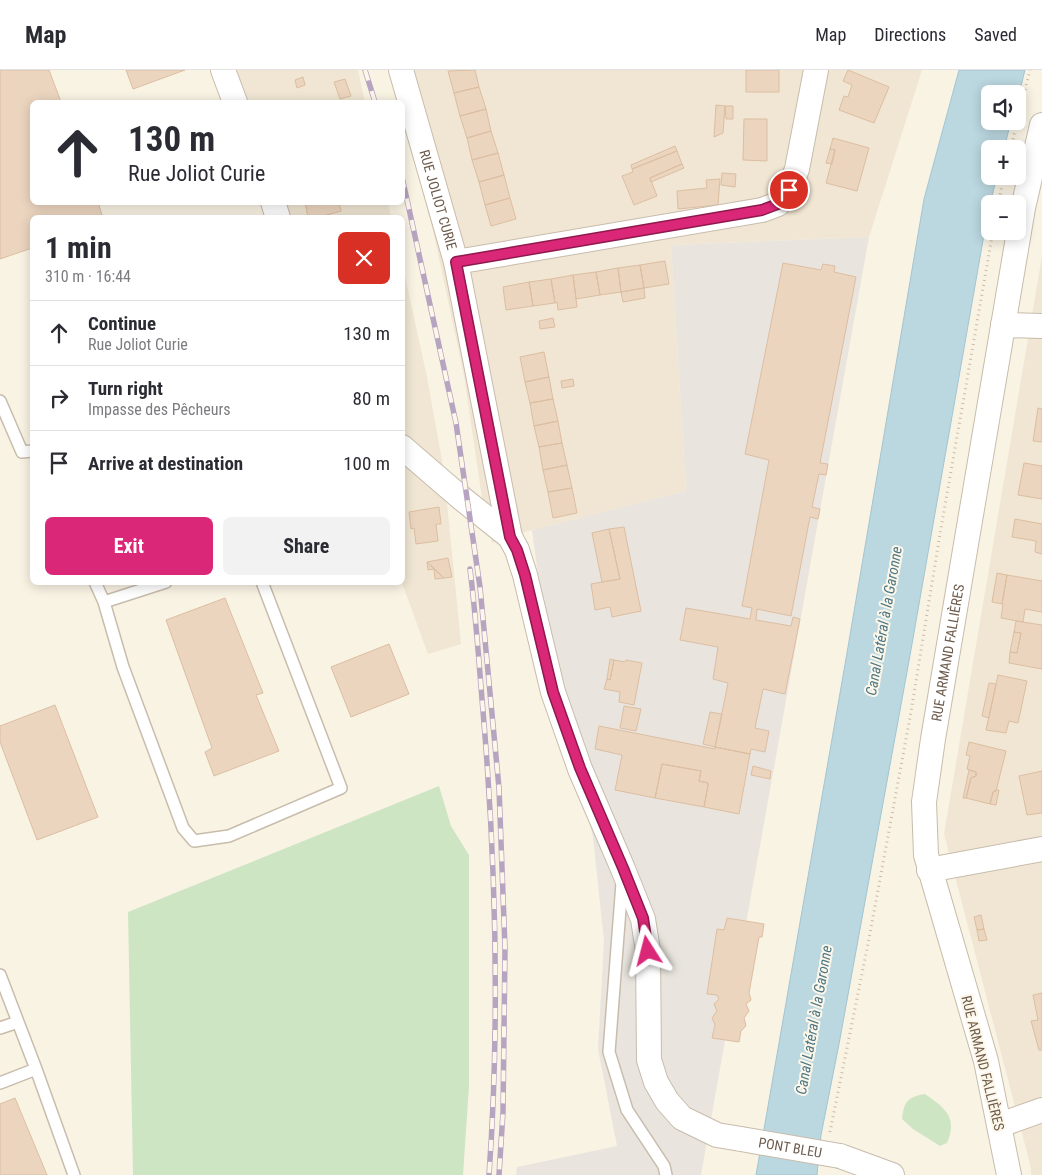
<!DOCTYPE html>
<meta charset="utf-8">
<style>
body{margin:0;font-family:"Roboto Condensed",sans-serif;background:#f2f2f3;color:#2b2b33;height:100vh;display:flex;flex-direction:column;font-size:19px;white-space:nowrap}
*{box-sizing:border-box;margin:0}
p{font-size:16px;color:#7c7c81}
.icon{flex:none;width:28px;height:28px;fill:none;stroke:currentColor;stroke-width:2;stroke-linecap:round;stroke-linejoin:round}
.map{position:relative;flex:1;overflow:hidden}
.side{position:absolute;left:30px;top:145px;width:375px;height:370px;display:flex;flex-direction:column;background:#fff;border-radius:8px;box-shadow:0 2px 12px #0003}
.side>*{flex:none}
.guide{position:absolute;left:30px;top:30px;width:375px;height:105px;border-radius:8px;box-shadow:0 2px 12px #0003;background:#fff;color:#2b2b33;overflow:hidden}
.fabs{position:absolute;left:981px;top:15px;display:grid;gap:10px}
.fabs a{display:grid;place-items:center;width:45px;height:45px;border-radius:8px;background:#fff;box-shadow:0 2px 12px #0003;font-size:25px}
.pin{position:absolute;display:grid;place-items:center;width:42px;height:42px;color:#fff;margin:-21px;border:2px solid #fff;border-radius:50%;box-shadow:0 1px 5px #0007}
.me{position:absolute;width:55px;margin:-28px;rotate:351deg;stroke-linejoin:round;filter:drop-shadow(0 0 4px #0008)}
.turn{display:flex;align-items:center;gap:18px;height:105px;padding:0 15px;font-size:22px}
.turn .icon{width:65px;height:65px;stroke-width:2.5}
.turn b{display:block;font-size:35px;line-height:42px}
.round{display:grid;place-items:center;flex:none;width:52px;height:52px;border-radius:8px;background:#f2f2f3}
.summary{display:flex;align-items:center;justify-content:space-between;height:85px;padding:0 15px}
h1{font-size:30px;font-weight:700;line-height:38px}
.action{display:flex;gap:10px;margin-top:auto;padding:10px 15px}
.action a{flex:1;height:58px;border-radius:8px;background:#db2777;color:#fff;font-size:20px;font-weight:700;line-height:58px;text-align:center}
.action a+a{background:#f2f2f3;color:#2b2b33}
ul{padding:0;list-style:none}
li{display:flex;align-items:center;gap:15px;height:65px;padding:0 15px;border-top:1px solid #e1e1e2}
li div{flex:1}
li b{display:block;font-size:19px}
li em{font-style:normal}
header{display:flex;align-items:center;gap:30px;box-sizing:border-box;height:70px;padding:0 25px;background:#fff;border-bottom:1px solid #e1e1e2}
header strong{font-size:24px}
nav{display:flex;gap:28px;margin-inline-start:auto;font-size:18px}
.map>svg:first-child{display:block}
.residential{fill:#f0e6d3}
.industrial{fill:#e9e5de}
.green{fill:#cee5c4}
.water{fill:#bbd7e0;stroke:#a2c5d1}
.building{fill:#ebd5bf;stroke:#dcbea1}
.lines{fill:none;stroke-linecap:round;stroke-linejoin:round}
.lane-casing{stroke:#c8bcac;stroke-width:14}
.street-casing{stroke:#c8bcac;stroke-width:26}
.path{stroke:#d0b9a2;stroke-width:3;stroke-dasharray:1 4;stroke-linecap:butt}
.lane{stroke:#fff;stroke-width:11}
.street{stroke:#fff;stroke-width:24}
.rail-casing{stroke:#b7a4c1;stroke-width:5.5}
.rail{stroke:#fdf7ea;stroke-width:4;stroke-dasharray:11;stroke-linecap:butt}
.street-bridge-casing{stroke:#c8bcac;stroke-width:26;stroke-linecap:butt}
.street-bridge{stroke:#fff;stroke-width:24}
.route-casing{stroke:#8e194d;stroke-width:12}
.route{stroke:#db2777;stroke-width:9}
.labels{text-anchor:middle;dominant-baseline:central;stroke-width:4;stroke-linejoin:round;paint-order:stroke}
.street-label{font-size:14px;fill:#6e5c4d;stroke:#fdf7ea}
.water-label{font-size:15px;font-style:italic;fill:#4c7786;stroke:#fdf7ea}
</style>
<header>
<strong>Map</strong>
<nav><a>Map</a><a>Directions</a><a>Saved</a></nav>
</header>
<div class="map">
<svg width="1042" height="1105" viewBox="0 0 1042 1105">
<rect width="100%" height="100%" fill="#f9f3e4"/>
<path class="residential" d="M213 0H358L365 32H225Z
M391 0H922L869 167 671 175 686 421 532 460 492 473 482 428 464 306 434 165Z
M262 133H388L391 147H267Z
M1042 186V1105H1031V1098L944 764Z
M403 197 427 307 444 402 461 574 428 584 402 513Z"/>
<path class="industrial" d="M869 167 701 1105H516L517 1097 617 1076 598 979 604 871 593 767 549 589 532 460 686 421 671 175Z"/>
<path class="green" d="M439 716 451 756 469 785V1016L463 1105H133L128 842Z
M925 1024C945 1038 958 1047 947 1073L940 1076 913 1059 902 1049C904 1032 907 1027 925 1024Z"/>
<path class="water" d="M959 0H1025L1018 28V24H990V51H1011L1004 79H990V106H997L988 142 909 591 839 974 821 1065 817 1105H756L847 583 924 129Z"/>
<path class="building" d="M0 0H49L61 32H32V132H98L103 148H32V178L0 189Z
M126 0H185L133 19Z
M475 0 479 17 454 23 448 1Z
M746 0H779V22H746Z
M848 0 889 17 874 53 839 40 844 26 848 27 852 15 843 11Z
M303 7 305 15 297 18 295 10Z
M345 9 351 26 340 29 334 12Z
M479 17 486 39 460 46 454 23Z
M716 35 725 36 723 63 714 67Z
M725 36H733V49H726Z
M486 39 491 61 467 68 460 46Z
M744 49H767V91L743 90Z
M491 61 498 83 472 90 467 68Z
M833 68 869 78 857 121 826 113 835 80 830 79Z
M675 76 677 81 632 99 631 95Z
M830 79 835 80 832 94 826 93Z
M677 81 682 94 650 108 657 126 634 135 622 106 633 102 632 99Z
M498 83 504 105 479 112 472 90Z
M682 94 684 98 651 112 650 108Z
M722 103 736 104 735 117 721 115Z
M504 105 510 128 485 135 479 112Z
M720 109 718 135 678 139 677 121 707 118 706 110Z
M510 128 516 149 491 156 485 135Z
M305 132H339L341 141 316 148H308Z
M665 191 669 214 644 218 640 195Z
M783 193 821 200 823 194 835 196 834 202 856 207 820 393 828 394 826 405 819 404 812 437 820 439 818 449 810 447 791 546 757 539 756 550 791 556 793 547 800 549 785 624 763 619 755 658 769 661 765 682 751 679 750 684 715 677 728 613 713 609 718 577 680 570 686 538 750 549 752 538 742 536 769 390 745 384Z
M640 195 644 218 621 222 618 198Z
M618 198 621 222 600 225 596 202Z
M596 202 600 225 576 229 573 205Z
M573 205 577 237 558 240 557 232 555 233 551 209Z
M551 209 555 233 533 236 529 212Z
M529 212 533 236 506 240 503 217Z
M644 218 645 228 623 232 621 222Z
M553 248 555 257 540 259 539 251Z
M544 282 549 307 525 312 520 287Z
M549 307 553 329 530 333 525 312Z
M573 309 574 316 562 318 561 311Z
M553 329 558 351 534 356 530 333Z
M1038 338 1042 339V372L1033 371Z
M558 351 562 373 539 377 534 356Z
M562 373 567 395 543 400 539 377Z
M1024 393 1042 396V429L1018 425Z
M567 395 572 418 548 422 543 400Z
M572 418 577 443 553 448 548 422Z
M439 437 441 454H436L438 471 416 474 414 458 411 459 409 442Z
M1015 449 1042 454V484L1035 482 1036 471 1012 467Z
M624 457 641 541 612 547 610 537 595 540 591 514 620 509 609 459Z
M609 459 620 509 602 512 592 463Z
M448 488 452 507 444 508 427 492Z
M427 492 444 508 435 509 434 499 428 500Z
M997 503 1007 505 1002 534 992 532Z
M1007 505 1042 511V542L1025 539 1023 552 1001 548 1003 534H1002Z
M225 528 263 623 256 625 279 681 214 706 205 682 212 678 166 550Z
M1016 551 1042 555V599L1009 593 1010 582 1017 583 1021 563 1014 562Z
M1014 562 1021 563 1017 583 1010 582Z
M389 574 409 624 351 647 331 597Z
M610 589 614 590 610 610 607 609Z
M614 590 625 592 626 590 642 593 634 635 619 632 620 622 604 619 607 609 610 610Z
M998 605 1027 611 1018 653 1009 651 1006 663 986 660Z
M989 613 996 614 989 648 982 646Z
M55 635 98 747 37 770 0 672V656Z
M624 636 641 639 636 661 620 658Z
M710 642 722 644 715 677 703 674Z
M599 656 715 679V677L750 684 739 744 704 737 708 715V713L699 711 701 701 662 694 655 728 615 720 622 685 595 679Z
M969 672 1006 681 996 721 993 722 990 734 966 728 971 708 976 706V702L967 699 970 686 966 685Z
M662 694 701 701 699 711 708 713V715L704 737 655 728Z
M753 696 771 701 770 709 751 705Z
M969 700 976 702V706L971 708 966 728H963Z
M1042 701V743L1027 745 1019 706Z
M996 720H999L996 735 990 734 993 722Z
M981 845 984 859 977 860 974 847Z
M727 848 764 854 762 867H759L749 923 751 930 746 934 749 941 744 948 746 956 741 961 739 972 712 968 715 955 712 948 717 941 714 934 719 929 717 925 707 924 717 859 724 860Z
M984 859 987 870 979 871 977 860Z
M1042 923V980H1039L1031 951 1038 950 1033 925Z
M15 1028 47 1105H0V1034Z"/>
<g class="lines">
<defs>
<path id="lane" d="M0 331 22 382 32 381
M95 512 104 532 123 597 183 758 194 771 229 766 341 718 262 512
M104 532 166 512
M622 813 609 982 627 1040 664 1096 666 1105
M0 905 36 999 0 1013
M0 958 18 952
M36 999 74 1105"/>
<g id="street">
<path d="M223 0 235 32"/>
<path id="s1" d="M401 0 456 192 510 467"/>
<path d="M273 132 278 148"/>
<path d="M456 192 762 140 778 134 789 120 797 99 816 0"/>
<path d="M1003 255 1042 256"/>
<path d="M402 377 460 427 510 467 517 480 525 505 553 622 580 699 623 799 643 849 648 881 649 990 656 1012 667 1031 682 1048 717 1065 741 1069"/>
<path d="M929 800 1042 779"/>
<path d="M1000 1055 1042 1040"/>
<path d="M840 1086 892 1105"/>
<path id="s2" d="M1009 1105 986 991 926 785 924 732 933 669 1023 138 1042 55"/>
</g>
</defs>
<use href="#lane" class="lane-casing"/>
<use href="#street" class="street-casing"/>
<path class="path" d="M1018 49 1030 0
M1011 79 1017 51
M998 134 1004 106
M830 1062 868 874 911 642 940 464 993 161"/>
<use href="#lane" class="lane"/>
<use href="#street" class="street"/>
<defs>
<path id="rail" d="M365 0 375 32
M402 107 456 353 480 517 499 718 505 878 503 1042 499 1105
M470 499C476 546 479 594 483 641 496 795 500 951 489 1105"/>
</defs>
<use href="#rail" class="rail-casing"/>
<use href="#rail" class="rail"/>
<defs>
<g id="street-bridge">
<path id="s3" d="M741 1069 840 1086"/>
</g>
</defs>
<use href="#street-bridge" class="street-bridge-casing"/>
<use href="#street-bridge" class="street-bridge"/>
</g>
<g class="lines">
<defs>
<path id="route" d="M648 881 643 848 623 798 580 698 553 622 525 505 517 480 510 467 456 192 762 140 778 134 789 120"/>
</defs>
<use href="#route" class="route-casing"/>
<use href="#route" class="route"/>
</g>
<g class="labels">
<g class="street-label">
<text stroke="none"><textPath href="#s1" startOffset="135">RUE JOLIOT CURIE</textPath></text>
<text stroke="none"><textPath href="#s2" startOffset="535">RUE ARMAND FALLIÈRES</textPath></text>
<text transform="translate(983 993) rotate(76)">RUE ARMAND FALLIÈRES</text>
<text stroke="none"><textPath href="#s3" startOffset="50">PONT BLEU</textPath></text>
</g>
<g class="water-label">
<text transform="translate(884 551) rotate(-80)">Canal Latéral à la Garonne</text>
<text transform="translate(814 950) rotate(-80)">Canal Latéral à la Garonne</text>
</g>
</g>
</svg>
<div class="fabs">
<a><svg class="icon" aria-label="sound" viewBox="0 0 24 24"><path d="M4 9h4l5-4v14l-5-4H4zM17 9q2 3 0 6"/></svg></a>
<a>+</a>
<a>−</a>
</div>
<div class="pin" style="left:789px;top:120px;background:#d93025"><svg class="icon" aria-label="arrive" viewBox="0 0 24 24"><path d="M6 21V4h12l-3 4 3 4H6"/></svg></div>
<svg class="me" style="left:648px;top:881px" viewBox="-20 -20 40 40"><path d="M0-17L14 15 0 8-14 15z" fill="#db2777" stroke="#fff" stroke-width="4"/></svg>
<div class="guide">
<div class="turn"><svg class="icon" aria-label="ahead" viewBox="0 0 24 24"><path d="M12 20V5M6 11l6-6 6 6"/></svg><div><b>130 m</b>Rue Joliot Curie</div></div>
</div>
<section class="side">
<div class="summary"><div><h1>1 min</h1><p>310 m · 16:44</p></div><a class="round" style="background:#d93025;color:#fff"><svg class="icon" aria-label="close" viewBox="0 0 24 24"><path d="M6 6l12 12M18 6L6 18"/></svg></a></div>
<ul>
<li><svg class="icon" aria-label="ahead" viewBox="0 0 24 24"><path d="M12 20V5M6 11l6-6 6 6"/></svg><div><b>Continue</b><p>Rue Joliot Curie</p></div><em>130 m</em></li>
<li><svg class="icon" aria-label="right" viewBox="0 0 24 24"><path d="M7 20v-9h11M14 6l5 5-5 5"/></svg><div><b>Turn right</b><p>Impasse des Pêcheurs</p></div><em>80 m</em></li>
<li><svg class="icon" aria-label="arrive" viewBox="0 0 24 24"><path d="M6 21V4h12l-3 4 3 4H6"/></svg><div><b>Arrive at destination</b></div><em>100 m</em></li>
</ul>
<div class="action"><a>Exit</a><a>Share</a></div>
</section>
</div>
